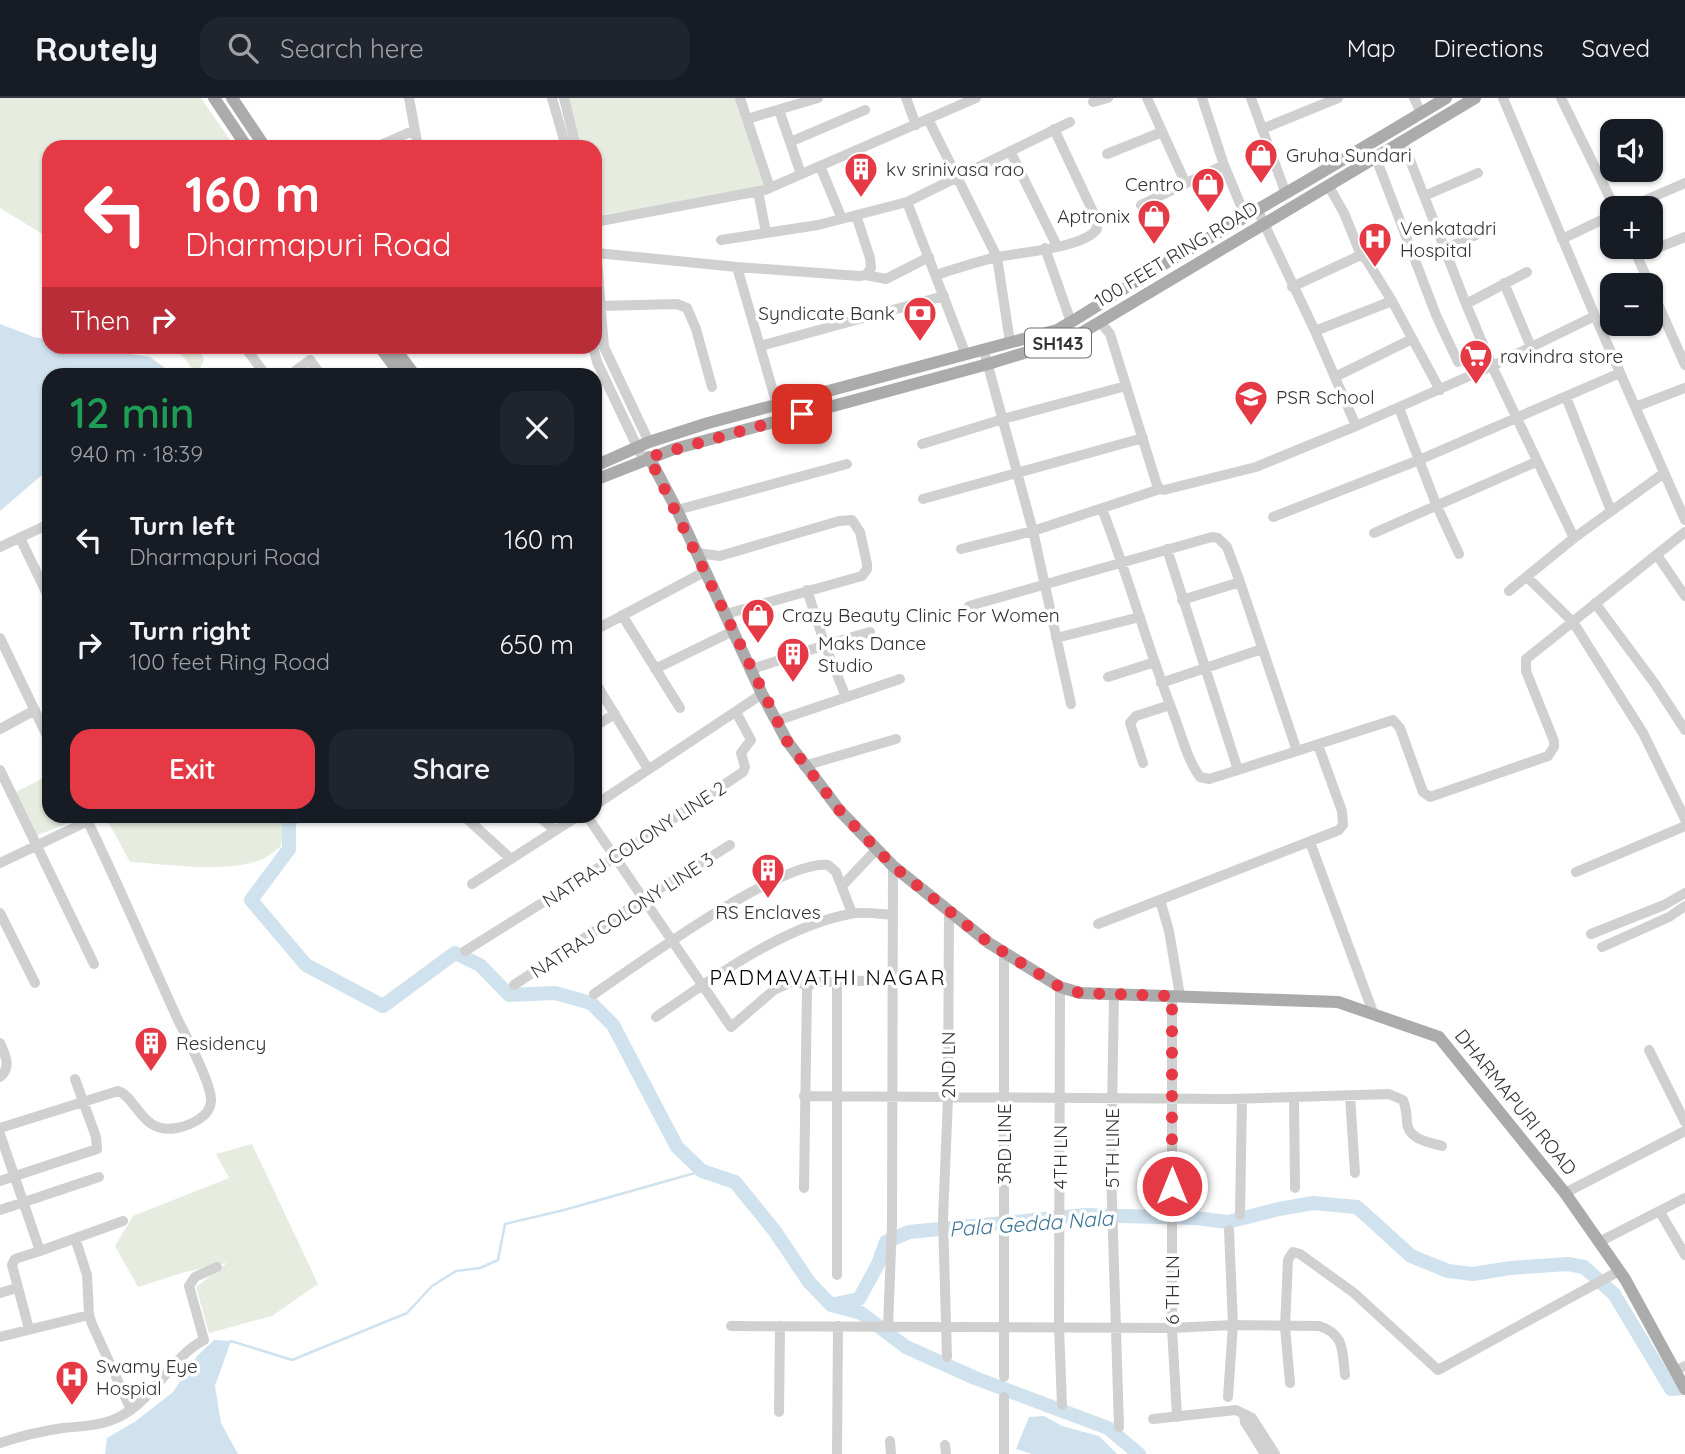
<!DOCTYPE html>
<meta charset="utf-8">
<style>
body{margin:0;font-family:Quicksand,sans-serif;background:#20242c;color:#f1f3f6;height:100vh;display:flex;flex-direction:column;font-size:26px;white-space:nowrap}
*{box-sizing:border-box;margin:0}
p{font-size:23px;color:#9ea1a6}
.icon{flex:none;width:38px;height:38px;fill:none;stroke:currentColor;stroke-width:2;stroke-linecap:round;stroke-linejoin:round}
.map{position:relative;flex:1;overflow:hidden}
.sheet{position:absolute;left:42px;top:270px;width:560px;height:455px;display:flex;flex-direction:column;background:#171b24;border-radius:21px;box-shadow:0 2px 5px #0004}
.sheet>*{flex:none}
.top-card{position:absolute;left:42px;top:42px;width:560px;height:214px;border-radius:21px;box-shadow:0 2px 5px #0004;background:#e63946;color:#fff;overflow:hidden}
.tools{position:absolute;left:1600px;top:21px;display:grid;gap:14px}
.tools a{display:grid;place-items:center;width:63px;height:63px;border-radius:14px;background:#171b24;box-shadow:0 2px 5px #0004;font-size:35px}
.pin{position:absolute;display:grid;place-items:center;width:60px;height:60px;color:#fff;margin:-30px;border-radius:14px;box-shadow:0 4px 10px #0006}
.me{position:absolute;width:77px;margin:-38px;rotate:0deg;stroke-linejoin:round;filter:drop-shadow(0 0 5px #0008)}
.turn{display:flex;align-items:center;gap:24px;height:147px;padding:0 28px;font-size:32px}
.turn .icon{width:91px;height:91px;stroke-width:2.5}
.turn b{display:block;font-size:49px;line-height:60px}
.then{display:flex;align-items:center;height:66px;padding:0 28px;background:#0003;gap:14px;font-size:26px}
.round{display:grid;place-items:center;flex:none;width:74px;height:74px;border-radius:21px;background:#20242c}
.headline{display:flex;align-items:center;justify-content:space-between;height:119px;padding:0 28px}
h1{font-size:42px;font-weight:600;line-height:52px;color:#1e9e55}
.action{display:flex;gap:14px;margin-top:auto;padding:14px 28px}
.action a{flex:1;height:80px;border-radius:21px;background:#e63946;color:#fff;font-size:28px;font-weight:600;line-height:80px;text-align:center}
.action a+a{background:#20242c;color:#f1f3f6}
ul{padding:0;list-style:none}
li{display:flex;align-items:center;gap:21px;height:105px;padding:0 28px}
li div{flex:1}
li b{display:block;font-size:26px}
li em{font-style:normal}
header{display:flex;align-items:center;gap:42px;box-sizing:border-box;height:98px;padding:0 35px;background:#171b24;border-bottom:2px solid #363941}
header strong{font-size:33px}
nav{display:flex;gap:38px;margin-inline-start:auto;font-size:24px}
.search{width:490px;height:63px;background:#20242c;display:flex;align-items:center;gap:18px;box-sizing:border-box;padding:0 24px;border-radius:21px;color:#9ea1a6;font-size:26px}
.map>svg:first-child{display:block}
.green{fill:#e6ecdf}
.water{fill:#cfe2ee}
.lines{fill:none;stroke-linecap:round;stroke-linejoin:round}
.stream{stroke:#cfe2ee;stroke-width:2.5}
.river{stroke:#cfe2ee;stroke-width:14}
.minor{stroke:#d0d0d0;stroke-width:10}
.major{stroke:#ababab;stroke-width:12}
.route{stroke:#e63946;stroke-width:12;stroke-dasharray:0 21.6}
.labels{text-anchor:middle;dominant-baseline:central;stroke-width:7;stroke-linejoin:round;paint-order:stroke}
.shield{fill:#fff;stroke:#707070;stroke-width:2}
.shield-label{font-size:18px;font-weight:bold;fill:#333}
.poi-label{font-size:19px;fill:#333;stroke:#fff;text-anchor:start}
.street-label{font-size:19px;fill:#333;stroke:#fff}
.neighbourhood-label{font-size:21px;letter-spacing:2px;fill:#000;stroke:#fff}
.water-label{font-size:21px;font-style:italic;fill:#3f7597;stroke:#fff}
</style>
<header>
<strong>Routely</strong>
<div class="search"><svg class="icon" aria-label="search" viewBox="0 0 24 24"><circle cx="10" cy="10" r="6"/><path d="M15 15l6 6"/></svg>Search here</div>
<nav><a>Map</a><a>Directions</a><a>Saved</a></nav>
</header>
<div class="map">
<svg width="1685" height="1356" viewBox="0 0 1685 1356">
<rect width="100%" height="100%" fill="#fff"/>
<path class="green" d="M0 0H201L235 49H49V140L0 110Z
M568 0H739L766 88 602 117 597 115 595 106V49H580Z
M175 249H198L204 262 197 276Z
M49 677V718H78L80 721 35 738 16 694Z
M105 718H284L281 748C276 752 269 758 263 761 226 776 169 766 130 764Z
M252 1046 318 1186 272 1218 209 1235 196 1189 227 1165 185 1174 138 1189 115 1148 133 1118 229 1080 216 1056Z"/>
<path class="water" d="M0 226 34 239 49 242V248L82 249 150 259 173 276H49V371L0 413Z
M214 1242 231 1243 215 1288 221 1325 238 1356H105L107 1340 136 1323 173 1294 197 1258Z
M1044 1318 1062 1328 1099 1338 1117 1356H1032L1016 1351 1029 1319Z"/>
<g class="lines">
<path class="stream" d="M229 1245 231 1243 292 1262 407 1215 432 1188 456 1173 480 1170 498 1162 505 1126 564 1112 702 1073"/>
<path class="river" d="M292 718 289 727V751L251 802 306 867 383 908 455 855 480 867 509 897 555 895 591 905 613 927 677 1049 702 1073 735 1084 774 1132 809 1184 831 1207 861 1215 906 1249 975 1280 1108 1330 1139 1356
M835 1206 859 1201 878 1166 886 1144 909 1134 1085 1117 1195 1120 1228 1124 1279 1111 1313 1105 1357 1109 1411 1158 1448 1173 1473 1176 1510 1170 1568 1166 1584 1169 1614 1196 1671 1291 1685 1290"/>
<path class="minor" d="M409 0 418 49
M552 0 566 49
M564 0 576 49
M740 0 770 90
M906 0 916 27
M1147 0 1185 84
M1202 0 1224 67 1246 120
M1251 0 1286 96
M1414 0 1421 15
M1503 0 1595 218 1685 422
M1561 0 1615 110
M1093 4 1108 0
M779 12 801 76
M747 21 818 0
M928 21 997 159 1010 244
M1262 31 1338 0
M790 44 865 12
M1403 44 1466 206 1527 174
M376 49 415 32
M1010 53 1057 148
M1107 56 1162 34
M1376 60 1436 217 1458 264
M820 68 842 121
M1328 87 1344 115 1361 157 1366 161 1392 203 1440 292
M758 93 766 135
M1424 98 1478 75
M907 104 966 257
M1141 107 1224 67
M1627 110 1685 85
M1258 113 1315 233 1356 328
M595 124 765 92 976 0
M595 137 604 249 649 344
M1562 141 1612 117
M721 142 818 127 907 104 1070 24
M1633 149 1650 187
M1045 150 1071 224
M1445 151 1485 133
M597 155 737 169 859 178 866 177 871 170 870 160 856 117
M1637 158 1685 139
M737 169 777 307
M866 177 886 181 929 159
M936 177C956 171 977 163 998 159 1022 154 1083 150 1097 131L1094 116 1054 31
M1504 185 1531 249
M1650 188 1685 267
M1292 189 1361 157
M1466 206 1492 268 1574 440
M600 208 677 206 687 210 696 231 712 289
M1101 225 1110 236 1157 387 1160 391 1164 392 1256 369 1356 328 1492 268 1595 218
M1315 233 1392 203
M244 248 265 276
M593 248 597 264 643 361
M760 248 944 198
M984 253 1033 433 1071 606
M291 276 310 262 320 276
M1335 279 1412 241
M1566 299 1611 413
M1635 309 1685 290
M1399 310 1436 406 1459 456
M922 346 1003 321 1126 288
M923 401 1143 340
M1102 411C1129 480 1148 551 1175 620 1182 639 1188 663 1200 679L1209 681 1238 672 1393 622 1400 630 1423 694 1430 699 1548 658 1554 649V643L1526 573V561L1685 434
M677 412 847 366
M1273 419 1419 362 1620 275
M1374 435 1536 364
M20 440 49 500
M0 449 49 426
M961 451 1033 433 1160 391
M1167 451 1238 672
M697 455 720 458 839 423 852 422 860 434 867 466V471L862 478 726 516
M1657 457 1685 498
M1527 479 1573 524 1643 635 1685 721
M807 492 825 547 846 599
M1509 493 1574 440 1664 375
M1182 502 1240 484
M1595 505 1655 586 1685 632
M969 508 1212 439 1218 440 1227 449 1240 484 1297 653
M622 517 680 610
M595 532 706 473
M0 540 49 642
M1056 540 1140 519
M655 571 733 533
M752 571 825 547 870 534
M1108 579 1155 564
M595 584 648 671
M1161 585 1262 551
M776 623 900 581
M595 628 615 616
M0 631 35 612
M1143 665 1130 625 1136 618 1170 607
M804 668 896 641
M0 672 94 866
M595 707 762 596
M464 718 511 761
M538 718 555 732
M587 718 731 929 774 892 794 883 809 888
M1310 744 1374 917
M0 765 88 723
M1576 774 1685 728
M472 786 578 718
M842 788 877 751
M1160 802 1169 833 1180 898
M0 815 35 885
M1098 826 1339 732 1343 727 1342 713 1318 647
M1591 836 1664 807 1685 795
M1602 849 1669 819 1685 808
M465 853 614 760 743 674 745 669 741 655 751 642 736 614
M837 883V1177
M514 887 643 801 730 747
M1060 889 1059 1229 1062 1307
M594 896C638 866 780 762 828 767L836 774 852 815
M1114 896 1111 1072 1119 1329
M1172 898V1230L1177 1319
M656 919C711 881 784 828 850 816 863 813 879 816 893 817
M0 945C5 957 12 969 0 979
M1649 952 1685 1024
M804 998 1229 1001 1389 996 1403 1002C1406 1010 1407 1017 1407 1025 1409 1042 1429 1044 1442 1048
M1350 998 1355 1075
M1294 1000 1295 1090
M0 1030 118 993C137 999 141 1037 177 1030 191 1027 212 1018 211 1001 210 983 187 940 178 922 147 854 118 785 85 718
M0 1036 40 1153 15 1161 12 1167 29 1231
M0 1083 97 1051 96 1039 75 981
M804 1090 807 891 811 886 816 884 894 882
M1565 1095 1685 1033
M0 1112 99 1079
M1660 1114 1685 1157
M1240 1117 1242 1001
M75 1140 87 1177 89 1217 92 1226 131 1312
M1599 1144 1685 1100
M40 1153 123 1123
M0 1195 17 1190
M731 1228 1172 1230 1233 1227 1319 1228C1345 1236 1342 1253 1345 1277
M888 1229 892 1126 893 768
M0 1239 89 1217
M947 1259 943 1121 948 1000 949 813
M1675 1273 1685 1268
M1004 1279V854
M1290 1285 1285 1229 1288 1162 1293 1154 1300 1156 1354 1195 1438 1272 1619 1173
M1228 1299 1233 1227 1229 1132
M779 1314 780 1228
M1244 1317 1245 1324 1265 1356
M1153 1321 1236 1312 1252 1320 1275 1356
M890 1343 891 1356
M0 1345C21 1338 41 1333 63 1330 83 1328 103 1328 121 1318 156 1299 171 1259 204 1242L189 1188 195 1179 217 1169
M945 1347 946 1356
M837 1356 838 1228
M1004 1356V1299"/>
<path class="major" d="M214 0 247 49
M232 0 265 49
M379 248 400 276
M393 248 414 276
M649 359 677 412 762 596 787 643 840 713 893 768 989 845 1060 889 1080 895 1338 904 1439 939 1565 1095 1625 1181 1685 1291
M595 368 649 344 708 325 1057 232C1092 213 1123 190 1157 170 1254 114 1350 58 1446 0
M595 382 674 351 988 266 1073 240 1475 0"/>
</g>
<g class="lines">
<path class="route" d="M802 316 649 359 787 643 840 713 893 768 989 845 1060 889 1080 895 1172 898V1088"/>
</g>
<defs>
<symbol id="shop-pin" viewBox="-11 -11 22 30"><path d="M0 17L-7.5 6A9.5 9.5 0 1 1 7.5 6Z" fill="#e63946" stroke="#fff"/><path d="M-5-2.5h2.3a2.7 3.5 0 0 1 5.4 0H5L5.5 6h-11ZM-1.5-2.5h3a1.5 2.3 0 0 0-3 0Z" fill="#fff"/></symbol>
<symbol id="building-pin" viewBox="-11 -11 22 30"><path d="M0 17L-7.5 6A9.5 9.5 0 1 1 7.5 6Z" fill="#e63946" stroke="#fff"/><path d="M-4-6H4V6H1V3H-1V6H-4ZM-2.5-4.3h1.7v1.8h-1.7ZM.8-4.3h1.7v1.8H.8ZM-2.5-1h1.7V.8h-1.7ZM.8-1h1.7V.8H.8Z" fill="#fff"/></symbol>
<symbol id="hospital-pin" viewBox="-11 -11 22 30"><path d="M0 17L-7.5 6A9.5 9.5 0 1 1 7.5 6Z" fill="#e63946" stroke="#fff"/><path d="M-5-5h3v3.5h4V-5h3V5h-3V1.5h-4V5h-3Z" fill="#fff"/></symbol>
<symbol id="bank-pin" viewBox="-11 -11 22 30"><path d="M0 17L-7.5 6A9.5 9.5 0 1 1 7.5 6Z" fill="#e63946" stroke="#fff"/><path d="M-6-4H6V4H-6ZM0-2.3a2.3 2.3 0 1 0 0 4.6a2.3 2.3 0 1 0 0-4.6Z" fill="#fff"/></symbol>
<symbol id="supermarket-pin" viewBox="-11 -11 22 30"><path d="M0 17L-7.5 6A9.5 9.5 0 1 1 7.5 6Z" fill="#e63946" stroke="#fff"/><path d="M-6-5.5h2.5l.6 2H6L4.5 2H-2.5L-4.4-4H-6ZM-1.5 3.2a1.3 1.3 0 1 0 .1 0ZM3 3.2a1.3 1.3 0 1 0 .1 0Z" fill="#fff"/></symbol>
<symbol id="school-pin" viewBox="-11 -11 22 30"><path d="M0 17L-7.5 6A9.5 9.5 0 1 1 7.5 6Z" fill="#e63946" stroke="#fff"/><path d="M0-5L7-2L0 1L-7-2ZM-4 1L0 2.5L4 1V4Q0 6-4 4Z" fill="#fff"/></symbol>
</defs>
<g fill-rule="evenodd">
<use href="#shop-pin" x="1242" y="38" width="38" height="52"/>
<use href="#building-pin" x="842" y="52" width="38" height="52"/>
<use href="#shop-pin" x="1189" y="67" width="38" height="52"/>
<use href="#shop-pin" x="1135" y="99" width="38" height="52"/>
<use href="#hospital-pin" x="1356" y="122" width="38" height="52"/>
<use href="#bank-pin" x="901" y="196" width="38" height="52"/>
<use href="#supermarket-pin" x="1457" y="239" width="38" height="52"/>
<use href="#school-pin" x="1232" y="280" width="38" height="52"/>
<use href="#shop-pin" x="739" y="498" width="38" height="52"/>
<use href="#building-pin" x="774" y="537" width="38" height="52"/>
<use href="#building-pin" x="749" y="753" width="38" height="52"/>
<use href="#building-pin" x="132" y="926" width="38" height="52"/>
<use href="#hospital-pin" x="53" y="1260" width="38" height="52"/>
</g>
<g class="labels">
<rect class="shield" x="1025" y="230.5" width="66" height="29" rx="5"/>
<g class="shield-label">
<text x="1058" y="245">SH143</text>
</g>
<g class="poi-label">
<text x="1286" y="57">Gruha Sundari</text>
<text x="886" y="71">kv srinivasa rao</text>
<text x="1184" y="86" text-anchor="end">Centro</text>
<text x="1130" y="118" text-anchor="end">Aptronix</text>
<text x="1400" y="130">Venkatadri<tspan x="1400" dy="22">Hospital</tspan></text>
<text x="895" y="215" text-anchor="end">Syndicate Bank</text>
<text x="1500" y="258">ravindra store</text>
<text x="1276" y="299">PSR School</text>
<text x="782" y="517">Crazy Beauty Clinic For Women</text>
<text x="818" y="545">Maks Dance<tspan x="818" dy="22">Studio</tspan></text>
<text x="768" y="814" text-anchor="middle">RS Enclaves</text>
<text x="176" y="945">Residency</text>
<text x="96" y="1268">Swamy Eye<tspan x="96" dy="22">Hospial</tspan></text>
</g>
<g class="street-label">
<text transform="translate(1176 156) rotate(-31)">100 FEET RING ROAD</text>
<text transform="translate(634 746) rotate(-33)">NATRAJ COLONY LINE 2</text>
<text transform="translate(622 817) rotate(-33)">NATRAJ COLONY LINE 3</text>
<text transform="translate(948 967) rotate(-90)">2ND LN</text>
<text transform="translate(1516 1004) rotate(51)">DHARMAPURI ROAD</text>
<text transform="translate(1004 1046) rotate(-90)">3RD LINE</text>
<text transform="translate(1112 1050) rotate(-90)">5TH LINE</text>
<text transform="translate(1060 1059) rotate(-90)">4TH LN</text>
<text transform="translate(1172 1192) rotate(-90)">6 TH LN</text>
</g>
<g class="neighbourhood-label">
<text x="828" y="879">PADMAVATHI NAGAR</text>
</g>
<g class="water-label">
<text transform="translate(1031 1125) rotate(-4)">Pala Gedda Nala</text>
</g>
</g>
</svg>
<div class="tools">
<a><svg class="icon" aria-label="sound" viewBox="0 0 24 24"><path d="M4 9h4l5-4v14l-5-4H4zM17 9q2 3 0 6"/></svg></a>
<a>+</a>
<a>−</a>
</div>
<div class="pin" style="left:802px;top:316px;background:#d93025"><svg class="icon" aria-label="arrive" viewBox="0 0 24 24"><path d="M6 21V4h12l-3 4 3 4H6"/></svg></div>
<svg class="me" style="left:1172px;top:1088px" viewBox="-20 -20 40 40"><circle r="17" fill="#e63946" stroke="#fff" stroke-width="3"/><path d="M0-11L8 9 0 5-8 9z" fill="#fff"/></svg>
<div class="top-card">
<div class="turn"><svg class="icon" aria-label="left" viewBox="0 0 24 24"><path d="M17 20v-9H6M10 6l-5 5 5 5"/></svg><div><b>160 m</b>Dharmapuri Road</div></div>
<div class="then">Then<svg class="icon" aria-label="right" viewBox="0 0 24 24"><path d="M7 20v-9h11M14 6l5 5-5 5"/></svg></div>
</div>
<section class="sheet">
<div class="headline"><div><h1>12 min</h1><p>940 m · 18:39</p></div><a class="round"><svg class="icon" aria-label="close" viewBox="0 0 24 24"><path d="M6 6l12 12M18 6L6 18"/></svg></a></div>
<ul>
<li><svg class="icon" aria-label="left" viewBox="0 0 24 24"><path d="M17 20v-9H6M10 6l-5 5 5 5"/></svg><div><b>Turn left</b><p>Dharmapuri Road</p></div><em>160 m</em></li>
<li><svg class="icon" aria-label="right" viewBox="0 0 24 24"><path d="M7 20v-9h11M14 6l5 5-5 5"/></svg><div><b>Turn right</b><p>100 feet Ring Road</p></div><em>650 m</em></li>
</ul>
<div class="action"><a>Exit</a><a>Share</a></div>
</section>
</div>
